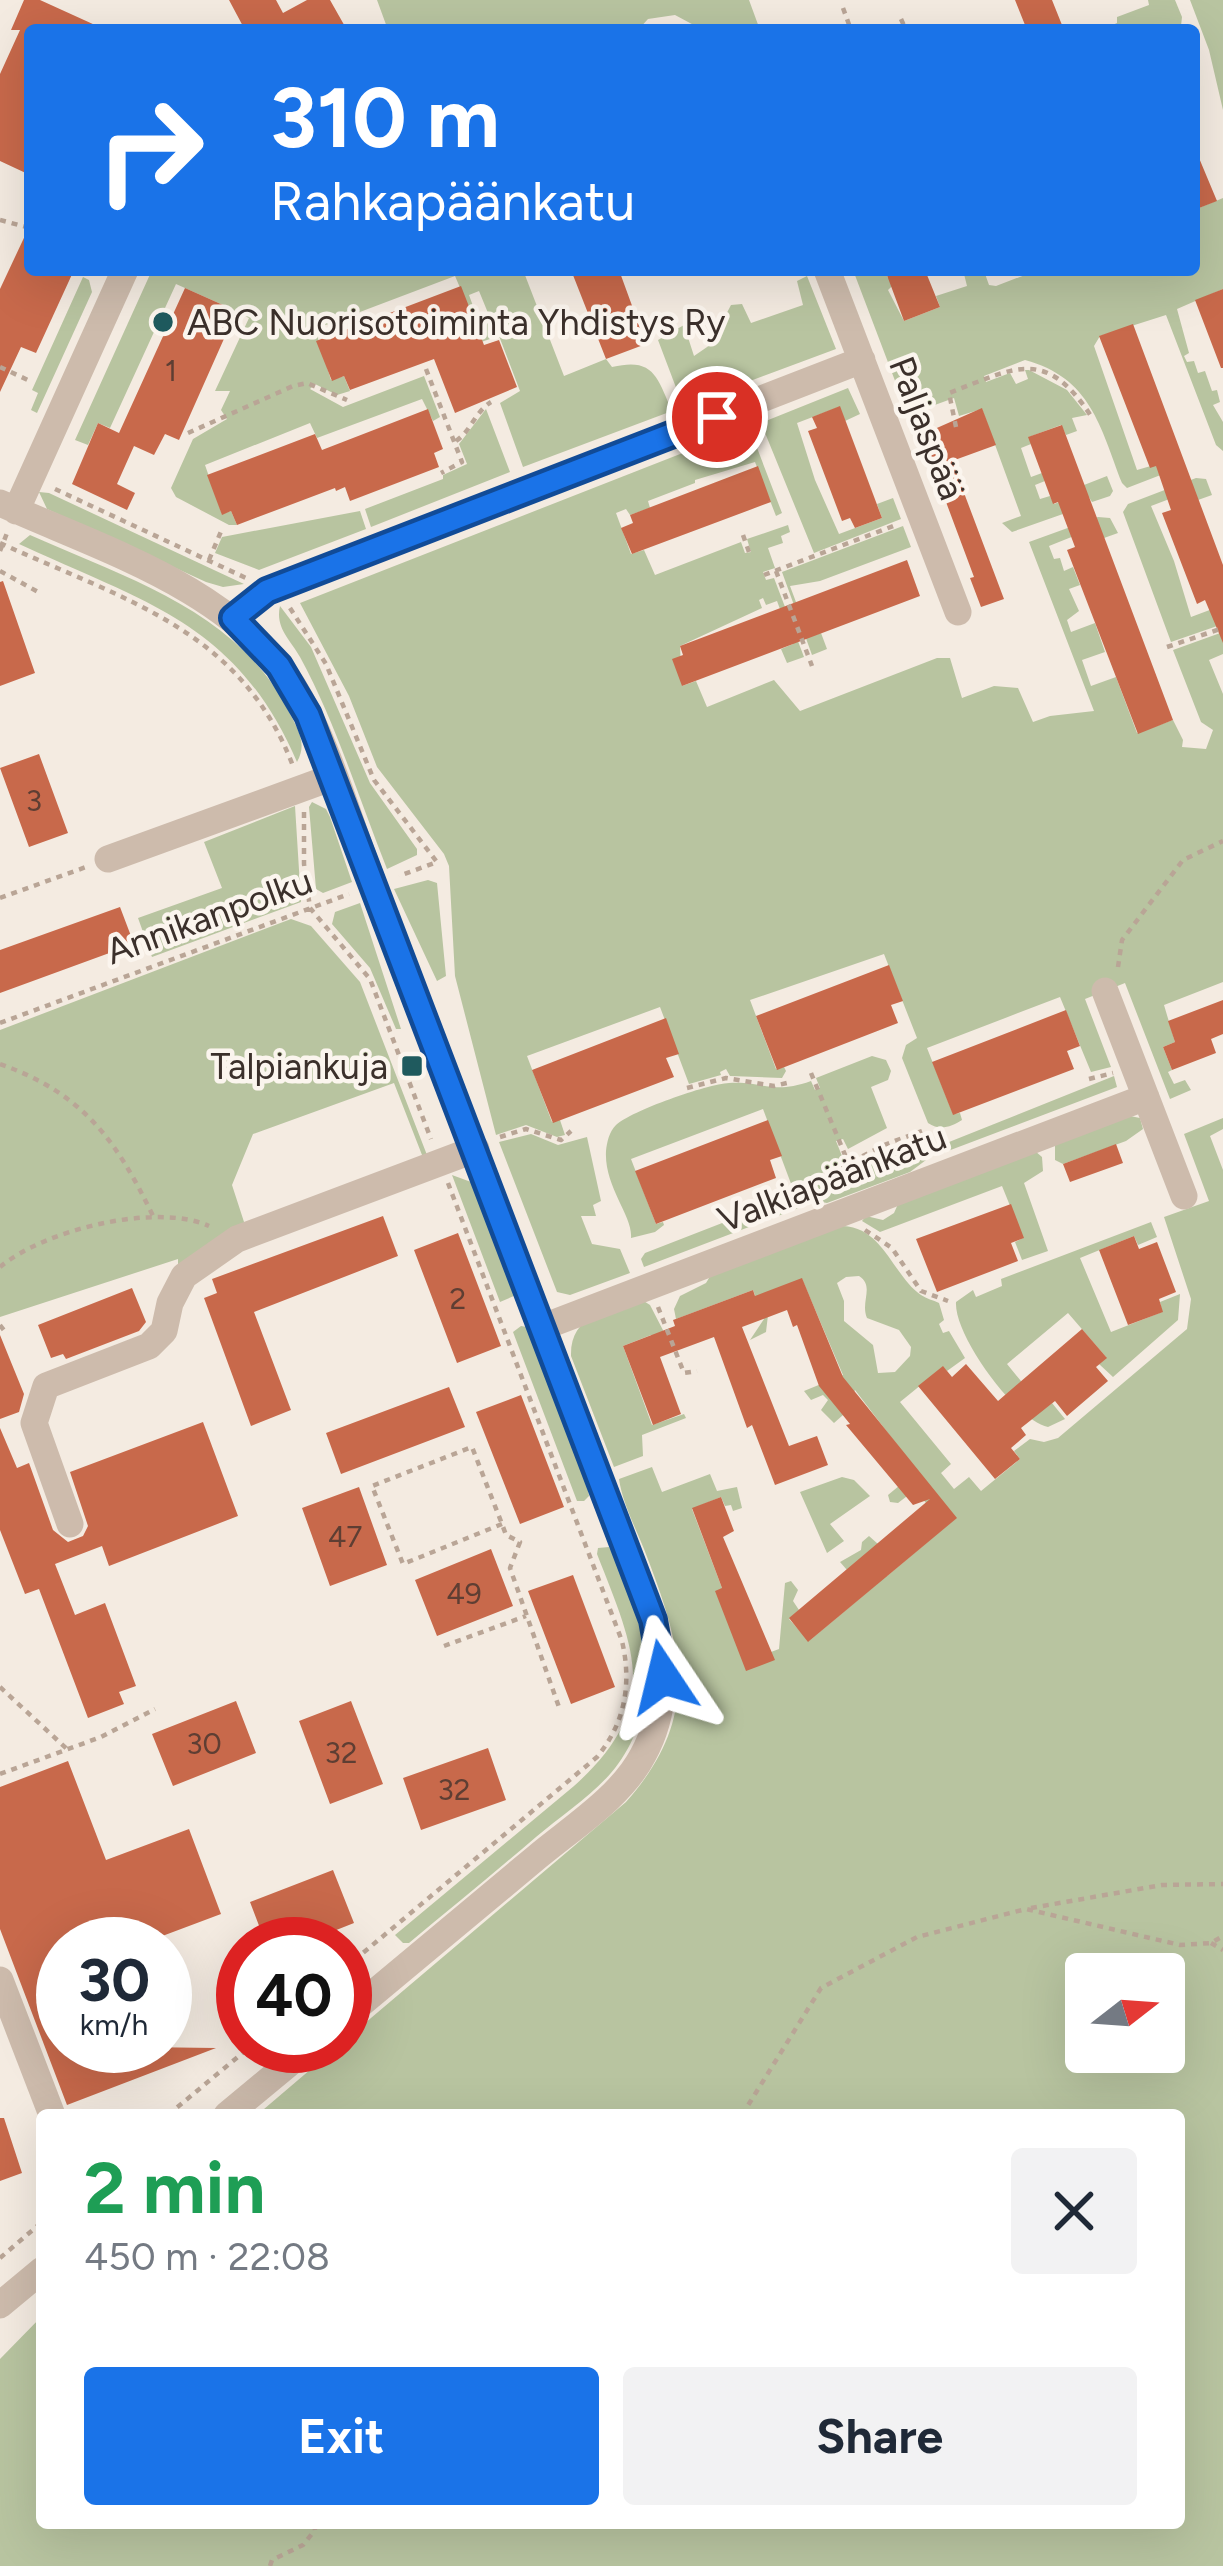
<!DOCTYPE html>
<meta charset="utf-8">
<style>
body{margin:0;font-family:Figtree,sans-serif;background:#f2f2f3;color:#1f2937;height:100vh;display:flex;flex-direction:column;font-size:45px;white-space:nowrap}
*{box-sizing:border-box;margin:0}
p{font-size:39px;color:#747a83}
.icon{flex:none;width:66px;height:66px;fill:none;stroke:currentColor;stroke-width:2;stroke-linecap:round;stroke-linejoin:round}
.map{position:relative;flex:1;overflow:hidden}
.drawer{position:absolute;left:36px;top:2109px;width:1149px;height:420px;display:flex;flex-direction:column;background:#fff;border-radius:12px;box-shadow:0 12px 48px #0002}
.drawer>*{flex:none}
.banner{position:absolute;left:24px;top:24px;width:1176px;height:252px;border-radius:12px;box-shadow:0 12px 48px #0002;background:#1a73e8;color:#fff;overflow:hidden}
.needle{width:78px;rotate:73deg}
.tools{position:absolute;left:1065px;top:1953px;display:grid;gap:24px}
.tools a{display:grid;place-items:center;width:120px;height:120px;border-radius:12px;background:#fff;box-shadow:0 12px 48px #0002;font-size:60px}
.speed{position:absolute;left:36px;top:1917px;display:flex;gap:24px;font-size:60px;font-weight:700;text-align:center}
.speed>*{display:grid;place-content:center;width:156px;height:156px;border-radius:50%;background:#fff;box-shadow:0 12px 48px #0002;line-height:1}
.speed small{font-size:30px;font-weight:400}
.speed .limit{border:18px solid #d22;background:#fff;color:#111}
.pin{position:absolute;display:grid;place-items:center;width:102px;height:102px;color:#fff;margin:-51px;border:6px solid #fff;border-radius:50%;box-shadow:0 3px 12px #0007}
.me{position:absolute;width:132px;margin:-66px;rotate:350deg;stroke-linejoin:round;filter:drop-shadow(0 0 9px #0008)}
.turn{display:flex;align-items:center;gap:42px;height:252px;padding:0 48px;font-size:54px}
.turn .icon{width:156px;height:156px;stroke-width:2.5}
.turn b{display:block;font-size:84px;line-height:102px}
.round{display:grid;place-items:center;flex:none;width:126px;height:126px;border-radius:12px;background:#f2f2f3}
.summary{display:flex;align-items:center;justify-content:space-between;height:204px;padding:0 48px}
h1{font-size:72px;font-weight:700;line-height:90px;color:#1e9e55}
.cta{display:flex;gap:24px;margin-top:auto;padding:24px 48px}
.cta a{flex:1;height:138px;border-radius:12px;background:#1a73e8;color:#fff;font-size:48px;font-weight:700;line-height:138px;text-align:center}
.cta a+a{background:#f2f2f3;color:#1f2937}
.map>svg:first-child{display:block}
.green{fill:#b8c4a0;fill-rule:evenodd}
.building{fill:#c8694b}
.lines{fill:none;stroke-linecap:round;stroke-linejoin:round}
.path{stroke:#b9a596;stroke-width:4.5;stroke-dasharray:6 6;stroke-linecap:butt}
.minor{stroke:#cdbbac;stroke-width:27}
.minor-bridge{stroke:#cdbbac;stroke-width:27}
.route-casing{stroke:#114b97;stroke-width:30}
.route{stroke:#1a73e8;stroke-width:21}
.poi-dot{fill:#1f5a5e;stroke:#fbf5ee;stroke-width:4.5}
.labels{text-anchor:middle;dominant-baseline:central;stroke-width:9;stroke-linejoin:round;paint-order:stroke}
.number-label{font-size:30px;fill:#5e3e33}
.poi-label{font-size:36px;fill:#3b302b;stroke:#fbf5ee;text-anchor:start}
.street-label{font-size:36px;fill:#3b302b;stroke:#fbf5ee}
</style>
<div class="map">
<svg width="1223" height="2566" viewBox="0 0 1223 2566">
<rect width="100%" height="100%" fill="#f4ebe1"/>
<path class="green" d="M377 0H749L760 30H703L675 15 648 19 638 30H388Z
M1148 0H1175L1182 17 1181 26 1173 30H1101L1117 23V17L1149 5Z
M1190 0H1223V110L1209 50Z
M1223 198V289L1177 309 1189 353 1184 356 1187 362 1194 361 1198 373 1205 371 1212 391 1217 390 1220 402 1213 405 1223 422V451L1216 445 1166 315 1100 336 1094 346 1137 470 1168 461 1171 471 1127 488 1122 483C1100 426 1091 378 1025 360L984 376 986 382 1010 373 1016 384 1028 379 1025 370H1029L1067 390 1087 415 1072 418 1077 431 1066 435 1061 425 1029 437 1031 444 1021 448 1031 477 1042 473 1045 481 1035 485 1040 499 1050 496 1054 504 1086 492 1084 485 1107 476 1113 491 1110 496 1092 502 1087 494 1080 508 1012 532 1002 523 1021 516 982 409 959 416 954 398 921 410 907 373 897 386 853 270H884L888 278 909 270 888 290 904 321 940 307 936 296 967 286 963 270 984 271 989 285 996 286 1038 270H1194V210Z
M152 270H209L218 274 220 270H523L564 376 606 359 612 367C654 357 657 377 672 411L523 467 500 403 520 391 499 336 481 342 488 313 479 291 469 295 477 317 481 316 477 342 476 325 455 276 315 329 331 380 344 376 350 391 337 395 315 384 310 389 343 407 424 376 440 417 433 421 422 399 317 438 310 423 205 465 222 514 231 511 237 525H229L176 497 171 488 193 439 227 419 221 410 230 391H215L249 318 238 313 232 324 218 318 223 305 176 284 110 428 98 423 88 445 75 440Z
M807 276 836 349 683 406 658 340 684 325 694 356 710 345 731 305 742 304 751 323 803 305 797 281Z
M83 277 89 280 92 292 37 413 31 410 38 393 32 390Z
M848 388 860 414 845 421 839 407 797 423 815 480 839 534 882 518 877 504 893 498 901 519 814 553 761 423Z
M486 409 510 472 371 527 365 509 443 479V475L467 464 459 444Z
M749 427 782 513 776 516 755 462 695 480V483L648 501 650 508 630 515 626 509 616 513 631 554 644 550 655 575 741 542 745 553 751 552 747 539 788 525 790 532 781 536 783 543 768 548 775 568 763 572 766 580 774 578 804 657 787 663 781 649 793 644 777 601 766 605 763 598 759 600 762 608 680 646 682 686 696 681 707 707 774 680 800 711 937 658H950L962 698 994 686 1018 688 1033 722 1050 716 1094 711 1029 542 1098 517 1110 518 1118 533 1104 538 1099 526 1049 546 1054 559 1060 558 1064 571 1073 567 1080 585 1069 589 1079 611 1067 620 1071 632 1095 623 1105 652 1082 660 1091 686 1116 677 1137 733 1173 720 1183 740 1182 747 1206 749 1213 730 1201 722 1173 650 1223 632V654L1209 660 1223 694V982L1164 1005 1175 1042 1163 1047 1172 1070 1168 1072 1174 1084 1185 1080 1191 1090 1170 1099 1125 983 1085 999 1111 1067 1091 1072 1060 997 927 1048 953 1114 960 1113 962 1120C951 1127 940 1131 928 1123L902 1058 906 1045 917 1038 884 954 750 1000 776 1069 784 1067 786 1071 782 1078 730 1076 726 1069 720 1072 721 1075 689 1084 660 1007 527 1056 552 1122 560 1120 565 1135 557 1137 526 1125 496 1135 455 976 449 866 444 854 377 767 349 696 300 603Z
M1196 478 1206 479 1212 495 1198 500 1193 490 1151 506 1174 561 1191 617 1223 605V624L1171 642 1123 512 1128 504Z
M39 492 49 493 244 584 223 587 206 582 47 509Z
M360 511 366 529 259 570 215 553 222 537Z
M903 526 911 547 820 581 790 586 809 637 821 633 827 649 812 655 782 572Z
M30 535C126 578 236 610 288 710 297 728 308 743 297 762 237 623 146 603 19 544Z
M280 606 311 647 370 783 417 849V855L387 869C359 799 336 723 300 657 290 639 275 628 280 606Z
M312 802 326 809 330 817 352 882 323 893 316 889 309 807Z
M295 806 301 902 152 957 138 918 222 888 204 842Z
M428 880 437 883 446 976 437 981 394 889Z
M360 903 401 1029H396L370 968 332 924 335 912Z
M291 919 311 926 360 982 427 1155H422L394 1083 253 1134 232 1185 245 1225 178 1265V1259L0 1317V1030Z
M872 1056 886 1060 891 1071 888 1080 871 1087 887 1128 848 1149 843 1139 836 1141 844 1161 793 1189 763 1109 631 1159 656 1224 663 1222 664 1225 655 1232 631 1238C633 1216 604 1187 606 1151 607 1142 609 1132 616 1125 631 1111 707 1084 729 1083 764 1081 772 1095 811 1081L815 1090 820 1088 816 1078Z
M1114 1076 1117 1087 940 1154 944 1144Z
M1130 1116 1140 1118 1143 1129 1126 1141 1063 1164 1055 1160V1145Z
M1223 1118V1129L1210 1136 1223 1170V2566H0V2359L42 2316V2523H1179V2115H257L338 2046H345V2040L626 1802C703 1715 682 1647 644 1549 635 1527 622 1501 619 1479L652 1467 662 1492 710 1474 717 1491 737 1487 742 1508 733 1511 731 1505 725 1506 721 1497 692 1509 722 1588 771 1652 779 1649 785 1583 791 1581 798 1590 793 1601 799 1610 789 1619 809 1641 877 1584 847 1570 840 1562 861 1550 862 1542 869 1536 878 1544 868 1553 887 1576 956 1518 926 1503 915 1490 898 1503 890 1502 888 1495 917 1471 855 1390 843 1415 834 1423 821 1410 828 1400 823 1395 811 1400 804 1391 843 1375 802 1279 768 1315 766 1332 750 1340 764 1319 753 1290 676 1319 674 1309 680 1296 706 1283 712 1273 843 1226C884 1228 893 1276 921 1295 927 1299 933 1300 939 1303L944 1320 939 1324 943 1333 949 1331 965 1358 947 1371 943 1367 900 1402 951 1464 941 1473 954 1489 969 1477 981 1491 1020 1459 1014 1451 1030 1439 1044 1442 1058 1438 1187 1329 1191 1299 1164 1217 1209 1201 1184 1134ZM846 1277 859 1276C875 1286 860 1302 867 1318L899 1330 911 1347 910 1356 895 1372 878 1373 873 1345 844 1321V1301L837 1283ZM1086 1974H1164V2052H1086Z
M531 1134 558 1145 587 1137 601 1201 593 1205 596 1216H581L592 1244 620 1249 630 1273 570 1295 557 1292 499 1142Z
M894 1146 899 1157 917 1150 926 1160 910 1172 827 1203 817 1201 644 1267 641 1259 645 1253 797 1194Z
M1035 1151 1042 1157 1043 1171 1024 1183 1048 1251 1022 1260 1015 1242 1023 1238 1002 1186 880 1232 862 1221 866 1216 883 1220 894 1213 898 1204Z
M452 1175 471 1182 516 1295 500 1302Z
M1151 1222 1157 1237 1138 1245 1134 1236 1080 1258 1111 1332 1162 1312 1160 1302 1180 1294 1178 1320 1113 1377 1099 1364 1106 1357 1068 1313 1007 1364 1044 1409 1052 1403 1065 1419 1048 1427C1016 1420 954 1336 956 1302L973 1290 976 1297 1002 1286 1001 1279Z
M639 1298 650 1305 666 1336 655 1345 651 1335 623 1346 652 1425 684 1414 686 1418 642 1435 643 1456 614 1467 571 1356C570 1315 607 1310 639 1298Z
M521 1326 527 1327 587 1484 589 1496 584 1501H577L513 1332Z
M842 1477 854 1480 870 1496 830 1524 844 1541 827 1553 800 1492Z
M609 1547C644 1613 666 1698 618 1764 597 1793 563 1814 536 1837 494 1873 451 1908 409 1943H403L395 1935 574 1786C663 1706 635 1651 597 1554L598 1548Z"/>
<path class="building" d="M24 0H40L106 30H30V175L0 161V74L20 30H11Z
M229 0H276L283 13 307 0H330L347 30H245Z
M1015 0H1052L1064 30H1027Z
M1194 146 1217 201 1194 210Z
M30 225V270H74L36 353 21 347 0 392V289Z
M571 270H619L646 344 606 359Z
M885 270H925L940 307 904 321Z
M461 286 484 345 499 340 517 387 455 413 434 359 350 390 344 376 332 381 316 341Z
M185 288 223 305 218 318 231 323 179 440 165 434 154 455 134 446 117 484 135 493 127 510 72 484 98 423 119 433Z
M1223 289V368H1221L1195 300Z
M1133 324 1223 565V643L1205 600 1197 604 1162 513 1171 510 1156 466 1150 468 1099 336Z
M840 406 882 518 855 528 850 518 842 521 808 431 817 428 812 417Z
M982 408 996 445 952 461 1004 599 981 607 970 578 974 577 921 435Z
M428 409 443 449 434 453 439 467 350 501 345 487 336 491 335 488 237 525 231 511 222 515 207 475 315 434 322 450Z
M1062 425 1173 720 1138 734 1067 550 1075 547 1058 502 1053 504 1028 437Z
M758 466 771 502 632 554 621 528 633 523 630 515Z
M907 560 920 596 682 686 672 659 683 655 680 646Z
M3 581 35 673 0 686V582Z
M39 754 68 833 29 847 0 768Z
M120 907 134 944 0 993V950Z
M889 965 903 1001 891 1005 898 1023 777 1070 756 1016Z
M1223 1000V1034L1211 1039 1216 1053 1172 1070 1163 1047 1175 1042 1168 1021Z
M1066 1010 1080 1046 1067 1051 1074 1069 953 1115 932 1062Z
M666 1018 679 1054 666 1058 674 1077 553 1123 532 1070Z
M768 1120 782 1156 770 1160 776 1178 656 1224 635 1171Z
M1116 1144 1123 1163 1070 1182 1063 1164Z
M1011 1204 1024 1238 1011 1243 1018 1261 937 1292 916 1239Z
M383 1216 398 1256 254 1312 291 1410 251 1426 204 1298 217 1293 212 1279Z
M458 1233 501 1346 457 1363 414 1250Z
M1134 1236 1139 1249 1157 1242 1176 1292 1159 1299 1163 1312 1128 1325 1099 1250Z
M802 1278 843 1377 957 1518 808 1642 789 1618 930 1499 913 1505 846 1425 850 1424 819 1386 797 1325 793 1327 787 1310 742 1327 789 1446 817 1436 828 1465 775 1485 752 1425 747 1428 714 1337 660 1357 681 1414 653 1425 623 1346 675 1326 673 1320 753 1290 755 1296Z
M132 1288 146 1322 139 1331 66 1359 63 1354 51 1358 38 1325Z
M1082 1329 1107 1358 1096 1367 1108 1381 1067 1416 1055 1401 1021 1428 1026 1435 1011 1448 1020 1459 995 1479 918 1386 943 1366 952 1377 966 1364 998 1401Z
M0 1335 24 1394 19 1412 0 1419Z
M449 1387 465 1427 341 1474 326 1433Z
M521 1395 564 1507 520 1524 476 1412Z
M203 1422 238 1516 109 1566 102 1546 55 1564 75 1615 105 1603 136 1686 119 1692 124 1704 88 1718 39 1589 25 1594 0 1530V1428L17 1468 29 1463 53 1530 68 1542 83 1536 88 1526 70 1472Z
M359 1487 387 1565 330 1586 302 1508Z
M721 1497 734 1531 723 1537 775 1660 746 1671 715 1591 722 1588 692 1508Z
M491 1549 513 1606 437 1636 415 1580Z
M573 1575 615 1687 571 1704 528 1591Z
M236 1701 256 1753 173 1786 152 1734Z
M351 1701 383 1784 330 1804 299 1721Z
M488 1748 506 1800 421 1830 403 1778Z
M68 1761 106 1860 189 1829 221 1914 141 1944H63V2046L216 2048 67 2105 0 1929V1787Z
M333 1870 354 1923 301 1944H266L250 1902Z
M0 2118H4L22 2173 0 2181Z"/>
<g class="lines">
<path class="path" d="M843 8 851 30
M901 19 906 30
M626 29V30
M0 220 30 228
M0 367 30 381
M426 369 462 462 441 473
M956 427 949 393C1015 368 1045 346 1091 416
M188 433 293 386 307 383 347 400
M456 441C471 431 475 412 491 402
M55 489 246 578
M743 535 749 552
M0 543C122 599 241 629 293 766
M0 551 7 533
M209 560 222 529
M0 571 40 593
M776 571 812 666
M764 575 896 525
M290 608 326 664 374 780 437 862 399 876
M1167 647 1223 628
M304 812V864L310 908 370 979 431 1139
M0 898 86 867
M1118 967 1122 940 1183 860 1223 841
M0 1023 349 894
M0 1064C82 1093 116 1139 153 1216
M811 1073 848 1162
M1089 1079 1113 1073
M687 1088 726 1078 774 1086 787 1083
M500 1137 526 1129 561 1140 571 1131
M787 1190 796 1191 884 1145 922 1131
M865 1230 892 1248 921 1291 948 1301
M0 1267C44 1230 156 1202 209 1226
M658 1307 684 1373 697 1371
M0 1325 6 1333
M502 1524 403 1564 372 1486 472 1447 502 1524 506 1535 520 1542 510 1568 560 1710
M444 1646 526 1616
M0 1687 67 1749
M0 1774 101 1737 155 1709
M1031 1908 1162 1885 1223 1884
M1211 1943 1223 1950
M345 1968 597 1757C625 1723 632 1684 622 1641L448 1183
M168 2115 251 2046
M742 2115 821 1988 917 1937 1026 1909 1180 1945 1211 1943 1223 1936
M0 2258 42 2222
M270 2566 272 2560 303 2545 315 2530 314 2523"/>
<path class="minor" d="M827 270 958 612
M0 503C101 549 232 588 293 686 328 743 346 813 370 875
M16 511 125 270
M233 618 267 591 862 360
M108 859 333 777
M1105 991 1184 1196
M543 1327 1146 1097
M70 1524 34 1423 46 1386 149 1346 164 1331 170 1303 184 1276 237 1239 476 1149
M0 1980 52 2115
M345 2017C409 1964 473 1910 537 1857 573 1827 621 1797 643 1755 666 1713 667 1665 653 1620L378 897
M227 2115 310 2046
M0 2305 42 2270"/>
<path class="minor-bridge" d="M370 875 378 897"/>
</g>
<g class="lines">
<defs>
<path id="route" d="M663 1677 653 1620 308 715 279 666 233 618 267 591 717 417"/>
</defs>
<use href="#route" class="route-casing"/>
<use href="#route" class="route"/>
</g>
<g class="poi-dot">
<circle cx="163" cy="322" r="12"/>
<rect x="400" y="1054" width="24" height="24" rx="6"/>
</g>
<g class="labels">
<g class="number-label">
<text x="171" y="370">1</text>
<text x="34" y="800">3</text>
<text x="458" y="1298">2</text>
<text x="345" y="1536">47</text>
<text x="464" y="1593">49</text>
<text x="204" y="1743">30</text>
<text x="341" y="1752">32</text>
<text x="454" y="1789">32</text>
</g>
<g class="poi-label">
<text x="187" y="322">ABC Nuorisotoiminta Yhdistys Ry</text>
<text x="388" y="1066" text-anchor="end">Talpiankuja</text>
</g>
<g class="street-label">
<text transform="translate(927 428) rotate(69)">Paljaspää</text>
<text transform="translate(209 916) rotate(-20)">Annikanpolku</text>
<text transform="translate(832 1178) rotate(-21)">Valkiapäänkatu</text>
</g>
</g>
</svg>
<div class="tools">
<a><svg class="needle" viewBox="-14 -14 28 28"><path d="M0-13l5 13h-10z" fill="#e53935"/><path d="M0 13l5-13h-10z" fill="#747a83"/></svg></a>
</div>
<div class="speed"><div>30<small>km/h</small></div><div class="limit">40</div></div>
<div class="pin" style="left:717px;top:417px;background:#d93025"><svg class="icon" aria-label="arrive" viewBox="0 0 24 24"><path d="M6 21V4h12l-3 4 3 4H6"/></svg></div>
<svg class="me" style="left:663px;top:1677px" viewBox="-20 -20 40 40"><path d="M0-17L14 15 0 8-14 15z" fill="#1a73e8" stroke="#fff" stroke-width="4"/></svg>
<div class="banner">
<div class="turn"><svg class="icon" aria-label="right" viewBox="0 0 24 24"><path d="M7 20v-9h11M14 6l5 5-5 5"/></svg><div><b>310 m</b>Rahkapäänkatu</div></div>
</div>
<section class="drawer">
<div class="summary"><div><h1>2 min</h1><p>450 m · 22:08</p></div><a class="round"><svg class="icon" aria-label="close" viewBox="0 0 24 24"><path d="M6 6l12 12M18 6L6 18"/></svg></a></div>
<div class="cta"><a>Exit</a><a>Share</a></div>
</section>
</div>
